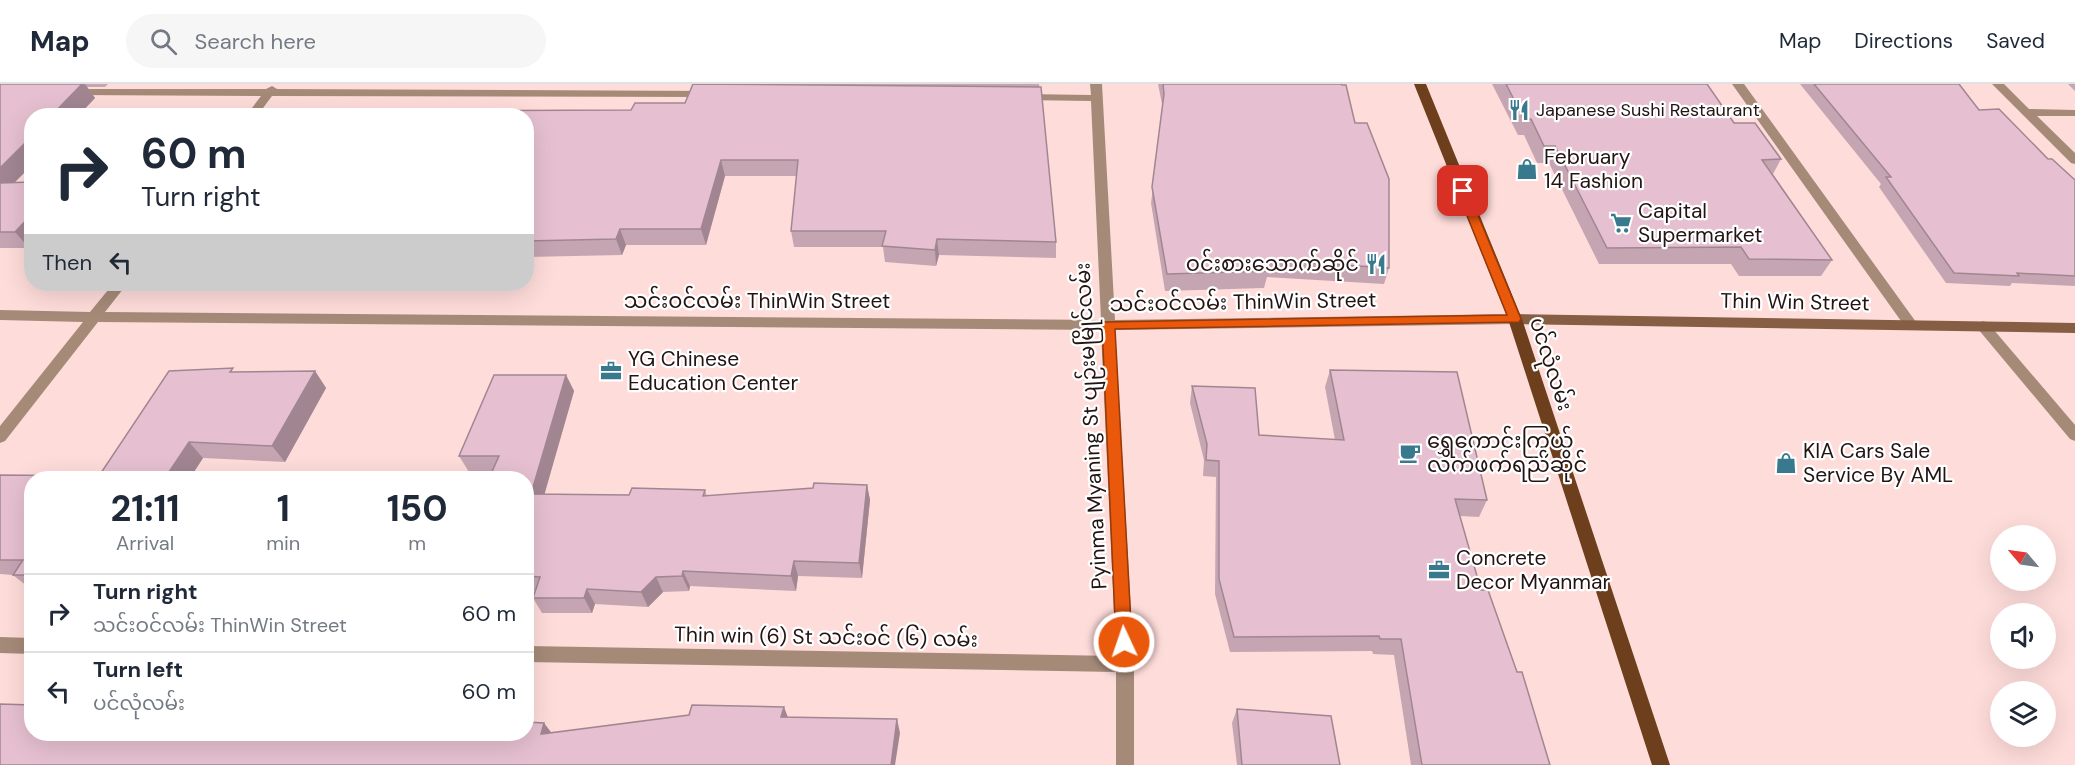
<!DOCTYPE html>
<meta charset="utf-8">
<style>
body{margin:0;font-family:"DM Sans","Noto Sans Myanmar",sans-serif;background:#f6f6f7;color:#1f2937;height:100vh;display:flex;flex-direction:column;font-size:22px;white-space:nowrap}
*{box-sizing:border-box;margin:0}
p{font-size:20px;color:#747a83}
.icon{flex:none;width:33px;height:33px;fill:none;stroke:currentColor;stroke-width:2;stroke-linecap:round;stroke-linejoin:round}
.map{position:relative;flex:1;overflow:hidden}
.sheet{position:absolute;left:24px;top:387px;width:510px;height:270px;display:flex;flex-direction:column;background:#fff;border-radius:24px;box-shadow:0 6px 24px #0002}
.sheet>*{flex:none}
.guide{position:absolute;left:24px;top:24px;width:510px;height:183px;border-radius:24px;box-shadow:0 6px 24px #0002;background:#fff;color:#1f2937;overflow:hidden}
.needle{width:39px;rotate:299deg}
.controls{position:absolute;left:1990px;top:441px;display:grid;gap:12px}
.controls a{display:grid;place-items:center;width:66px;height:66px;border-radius:50%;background:#fff;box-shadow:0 6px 24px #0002;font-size:30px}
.pin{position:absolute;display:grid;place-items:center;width:51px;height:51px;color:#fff;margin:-26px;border-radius:12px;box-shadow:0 3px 9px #0006}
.me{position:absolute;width:66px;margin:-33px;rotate:357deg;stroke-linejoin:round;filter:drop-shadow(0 0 4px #0008)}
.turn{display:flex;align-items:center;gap:21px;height:126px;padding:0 18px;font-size:27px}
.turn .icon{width:78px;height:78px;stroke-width:2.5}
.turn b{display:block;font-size:42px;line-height:51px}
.then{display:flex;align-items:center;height:57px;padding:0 18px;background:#0003;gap:12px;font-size:22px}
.eta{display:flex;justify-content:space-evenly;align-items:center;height:102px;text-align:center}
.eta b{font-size:36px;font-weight:700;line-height:42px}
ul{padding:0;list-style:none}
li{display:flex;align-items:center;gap:18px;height:78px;padding:0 18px;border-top:2px solid #e0e1e3}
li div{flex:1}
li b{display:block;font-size:22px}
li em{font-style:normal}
header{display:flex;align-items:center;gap:36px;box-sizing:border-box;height:84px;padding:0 30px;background:#fff;border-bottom:2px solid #e0e1e3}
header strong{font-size:28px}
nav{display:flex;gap:33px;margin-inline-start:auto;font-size:21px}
.search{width:420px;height:54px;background:#f6f6f7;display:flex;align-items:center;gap:15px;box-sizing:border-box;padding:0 21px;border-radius:33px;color:#747a83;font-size:22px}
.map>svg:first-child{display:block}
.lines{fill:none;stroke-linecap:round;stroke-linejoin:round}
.street{fill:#a58a78;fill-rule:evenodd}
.secondary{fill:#855e44;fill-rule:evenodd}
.primary{fill:#6d3f1c;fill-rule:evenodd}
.wall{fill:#c6a5b3}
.shaded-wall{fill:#a18692}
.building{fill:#e6c0d0;stroke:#a18692;stroke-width:1.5}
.route{fill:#ea580c;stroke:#983908;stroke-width:1.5}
.labels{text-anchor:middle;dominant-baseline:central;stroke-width:4.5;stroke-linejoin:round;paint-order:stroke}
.far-poi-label{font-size:18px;fill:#221413;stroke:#fff;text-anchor:start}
.poi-label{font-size:21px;fill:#221413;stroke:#fff;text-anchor:start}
.street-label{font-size:21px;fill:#221413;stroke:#fff}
</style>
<header>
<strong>Map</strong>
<div class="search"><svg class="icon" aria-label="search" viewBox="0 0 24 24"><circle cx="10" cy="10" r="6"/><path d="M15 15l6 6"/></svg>Search here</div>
<nav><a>Map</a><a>Directions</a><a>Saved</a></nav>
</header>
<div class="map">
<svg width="2075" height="681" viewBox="0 0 2075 681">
<rect width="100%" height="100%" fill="#fedcda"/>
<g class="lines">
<path class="street" d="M1090 0H1102L1115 236 1515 230 1522 235 1515 240 1115 246 1134 580V681H1116V588L526 578V562L1116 572 1101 246 98 238 5 357 0 359V342L83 238 0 236V226L90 228 113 200H127L105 228 1101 236 1091 17 1023 16 1017 13 1023 10 1091 11Z
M1732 0H1744L1916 238 1918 241 1916 244H1906Z
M1992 0H2004L2029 25 2075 26V32H2037L2075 69V80L2071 79Z
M272 2 277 5 708 7 714 10 708 13 272 12 257 32H246L261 12 72 11 66 8 72 5H266Z
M1983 237 1988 239 2075 341V357L2070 355 1978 245 1976 242Z
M0 553 32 554V570L0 569Z"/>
<path class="secondary" d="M1515 230 2075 239V249L1515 240 1508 235Z"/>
<path class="primary" d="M1414 0H1426L1522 235 1670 681H1652L1508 235Z"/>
</g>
<path class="wall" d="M0 0H108L105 3H87L95 14 78 32H32V81L15 98 29 164H0Z
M693 0H1039L1056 158V174L939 171 936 182 885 178 883 163H794L791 147 797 92H725L706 161H626L622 171 526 173V32L631 26 685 19Z
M1158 0H1341L1355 39 1389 184 1384 200 1267 193 1264 204 1165 207 1151 119 1163 25Z
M1492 0H1707L1734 39 1781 75 1773 90 1832 176 1821 192H1739L1731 180H1599L1549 79H1537L1524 51H1518Z
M1800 0H1959L1979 26 2075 96V202L2012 199 2010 202 1946 199 1879 103 1881 100Z
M2068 0H2075V7Z
M1330 286 1487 416 1479 433 1460 432 1481 506 1550 681H1411L1394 571 1373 570 1372 567 1230 568 1215 510 1216 393 1203 392 1204 376 1190 319 1192 302 1259 351 1335 356 1325 303Z
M315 287 326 304 285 378 203 374 190 394H32V506L13 491 0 490V391L99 392 236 288Z
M566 291 574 307 544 410 629 411 705 406 707 412 867 401 870 416 862 494 798 492 796 507 690 502 689 507 663 508 648 523 595 520 592 529H542L533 514 535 507 526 506V394L492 388H469L459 372Z
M1237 625 1340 681H1237L1232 639Z"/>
<path class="shaded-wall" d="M82 0H85L95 14 78 32H51Z
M32 52V81L14 99 0 108V84Z
M721 76 725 92 706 161 701 145Z
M32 130V161L29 164 15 148Z
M620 145 626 161 622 171 616 155Z
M937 155 939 171 936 182 935 166Z
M315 287 326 304 285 378 272 362Z
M566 291 574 307 540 426 531 410Z
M189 358 203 374 190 394H165Z
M867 401 870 416 862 494 859 479Z
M794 477 798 492 796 507 791 492Z
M683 487 690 502 689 507 682 492Z
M656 493 663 508 648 523 641 508Z
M587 505 595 520 592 529 584 514Z
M784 623 789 636 781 633Z
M897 635 900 649 895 681H891Z
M544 639 554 652 541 650Z"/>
<path class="building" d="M0 0H82L51 32H32V52L0 84Z
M693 0 1041 3 1056 158 937 155 935 166 882 162 886 147H791L798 76H721L701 145H620L616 155 526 157V32H417L419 27 631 26 635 19H685Z
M1163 0H1341L1342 1H1346L1355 39H1367L1389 95V184L1265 176 1268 187 1167 190 1152 103 1164 10Z
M1506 0H1707L1734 39H1755L1781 75 1762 76 1832 176 1749 175 1741 163 1607 164 1555 62H1544L1531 35H1524Z
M1814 0H1959L1979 26 1999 25 2048 75H2052L2075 96V192L2017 189 2019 192 1954 189 1886 93H1891Z
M32 98V130L15 148H0V99Z
M233 284 230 288 315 287 272 362 189 358 165 394H32V491H13L23 476H0V391L99 392 169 287Z
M1330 286 1457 288 1487 416 1455 415 1481 506H1488L1517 588H1522L1550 681H1422L1401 555H1380L1379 552 1234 553 1219 495V377L1206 376 1207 360 1192 302 1255 304 1259 351 1344 356Z
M494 291H566L531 410 629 411 632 404 705 406 703 412 813 404 814 399 867 401 859 479 794 477 791 492 683 487 682 492 656 493 641 508 587 505 584 514H533L540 493 526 492V394H489L499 372H459Z
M0 620 32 621V650H526V638L544 639 541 650 689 631 692 621 784 623 781 633 897 635 891 681H0Z
M1237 625 1331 632 1340 681H1242Z"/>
<path class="route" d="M1463 103 1468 107 1521 235 1519 238 1115 245 1132 558 1130 563 1124 565 1118 563 1116 558 1102 241 1104 238 1507 231 1457 107Z"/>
<defs>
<symbol id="restaurant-bare" viewBox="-9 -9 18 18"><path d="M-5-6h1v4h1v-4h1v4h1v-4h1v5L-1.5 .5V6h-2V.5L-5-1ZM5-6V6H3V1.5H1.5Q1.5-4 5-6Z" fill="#39798d" stroke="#fff" stroke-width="2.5" paint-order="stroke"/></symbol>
<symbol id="shop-bare" viewBox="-9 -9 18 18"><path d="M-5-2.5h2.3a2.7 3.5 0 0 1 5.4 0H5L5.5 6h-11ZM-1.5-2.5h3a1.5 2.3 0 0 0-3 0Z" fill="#39798d" stroke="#fff" stroke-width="2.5" paint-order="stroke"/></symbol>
<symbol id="supermarket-bare" viewBox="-9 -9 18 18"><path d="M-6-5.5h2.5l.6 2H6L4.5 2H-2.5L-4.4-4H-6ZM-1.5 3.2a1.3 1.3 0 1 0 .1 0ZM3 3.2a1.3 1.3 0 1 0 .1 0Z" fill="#39798d" stroke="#fff" stroke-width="2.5" paint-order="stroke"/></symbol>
<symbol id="office-bare" viewBox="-9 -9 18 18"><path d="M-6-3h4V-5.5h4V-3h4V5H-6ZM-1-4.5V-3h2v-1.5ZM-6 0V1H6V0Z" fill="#39798d" stroke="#fff" stroke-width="2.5" paint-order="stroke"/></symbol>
<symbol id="cafe-bare" viewBox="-9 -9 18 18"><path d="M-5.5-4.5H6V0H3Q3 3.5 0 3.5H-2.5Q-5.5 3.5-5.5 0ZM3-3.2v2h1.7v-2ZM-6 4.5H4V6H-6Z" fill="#39798d" stroke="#fff" stroke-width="2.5" paint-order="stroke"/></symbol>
</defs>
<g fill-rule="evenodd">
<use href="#restaurant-bare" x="1504" y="11" width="30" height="30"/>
<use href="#shop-bare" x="1512" y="70" width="30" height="30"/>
<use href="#supermarket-bare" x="1606" y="124" width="30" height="30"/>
<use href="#restaurant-bare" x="1361" y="165" width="30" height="30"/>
<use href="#office-bare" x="596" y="272" width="30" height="30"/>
<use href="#cafe-bare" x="1395" y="354" width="30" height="30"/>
<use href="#shop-bare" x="1771" y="364" width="30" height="30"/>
<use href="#office-bare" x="1424" y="471" width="30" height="30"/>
</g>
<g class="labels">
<g class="far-poi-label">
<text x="1536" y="26">Japanese Sushi Restaurant</text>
</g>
<g class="poi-label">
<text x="1544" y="73">February<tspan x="1544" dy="24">14 Fashion</tspan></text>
<text x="1638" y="127">Capital<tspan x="1638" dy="24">Supermarket</tspan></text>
<text x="1359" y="180" text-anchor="end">ဝင်းစားသောက်ဆိုင်</text>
<text x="628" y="275">YG Chinese<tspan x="628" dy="24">Education Center</tspan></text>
<text x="1427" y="357">ရွှေကောင်းကြွယ်<tspan x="1427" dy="24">လက်ဖက်ရည်ဆိုင်</tspan></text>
<text x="1803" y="367">KIA Cars Sale<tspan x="1803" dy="24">Service By AML</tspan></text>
<text x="1456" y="474">Concrete<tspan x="1456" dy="24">Decor Myanmar</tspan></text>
</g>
<g class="street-label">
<text x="757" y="217">သင်းဝင်လမ်း ThinWin Street</text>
<text transform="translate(1243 218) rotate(-1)">သင်းဝင်လမ်း ThinWin Street</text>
<text transform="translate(1795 218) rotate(1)">Thin Win Street</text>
<text transform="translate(1551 280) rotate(72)">ပင်လုံလမ်း</text>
<text transform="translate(1091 342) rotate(-93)">Pyinma Myaning St ပျဉ်းမမြိုင်လမ်း</text>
<text transform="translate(826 553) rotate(1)">Thin win (6) St သင်းဝင် (၆) လမ်း</text>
</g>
</g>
</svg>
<div class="controls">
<a><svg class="needle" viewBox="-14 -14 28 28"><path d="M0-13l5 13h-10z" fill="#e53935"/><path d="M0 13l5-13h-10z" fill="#747a83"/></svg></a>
<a><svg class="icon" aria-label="sound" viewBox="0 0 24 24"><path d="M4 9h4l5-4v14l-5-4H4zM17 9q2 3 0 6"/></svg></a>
<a><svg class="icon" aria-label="layers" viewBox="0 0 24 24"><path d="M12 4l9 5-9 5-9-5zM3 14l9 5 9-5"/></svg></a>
</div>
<div class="pin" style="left:1463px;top:107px;background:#d93025"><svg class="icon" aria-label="arrive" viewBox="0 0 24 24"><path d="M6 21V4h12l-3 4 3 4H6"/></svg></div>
<svg class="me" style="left:1124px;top:558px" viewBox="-20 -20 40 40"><circle r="17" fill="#ea580c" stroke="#fff" stroke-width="3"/><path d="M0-11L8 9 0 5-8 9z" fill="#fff"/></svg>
<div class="guide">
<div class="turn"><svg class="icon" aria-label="right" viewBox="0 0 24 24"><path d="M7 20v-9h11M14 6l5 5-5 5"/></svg><div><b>60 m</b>Turn right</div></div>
<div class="then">Then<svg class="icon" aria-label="left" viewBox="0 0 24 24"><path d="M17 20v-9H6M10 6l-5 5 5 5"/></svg></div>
</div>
<section class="sheet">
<div class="eta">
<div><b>21:11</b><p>Arrival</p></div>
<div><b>1</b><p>min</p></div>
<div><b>150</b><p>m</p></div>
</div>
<ul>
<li><svg class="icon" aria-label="right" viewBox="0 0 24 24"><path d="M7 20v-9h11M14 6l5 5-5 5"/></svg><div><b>Turn right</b><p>သင်းဝင်လမ်း ThinWin Street</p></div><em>60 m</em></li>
<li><svg class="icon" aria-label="left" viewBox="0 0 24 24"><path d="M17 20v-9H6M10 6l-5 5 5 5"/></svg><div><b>Turn left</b><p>ပင်လုံလမ်း</p></div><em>60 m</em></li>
</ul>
</section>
</div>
